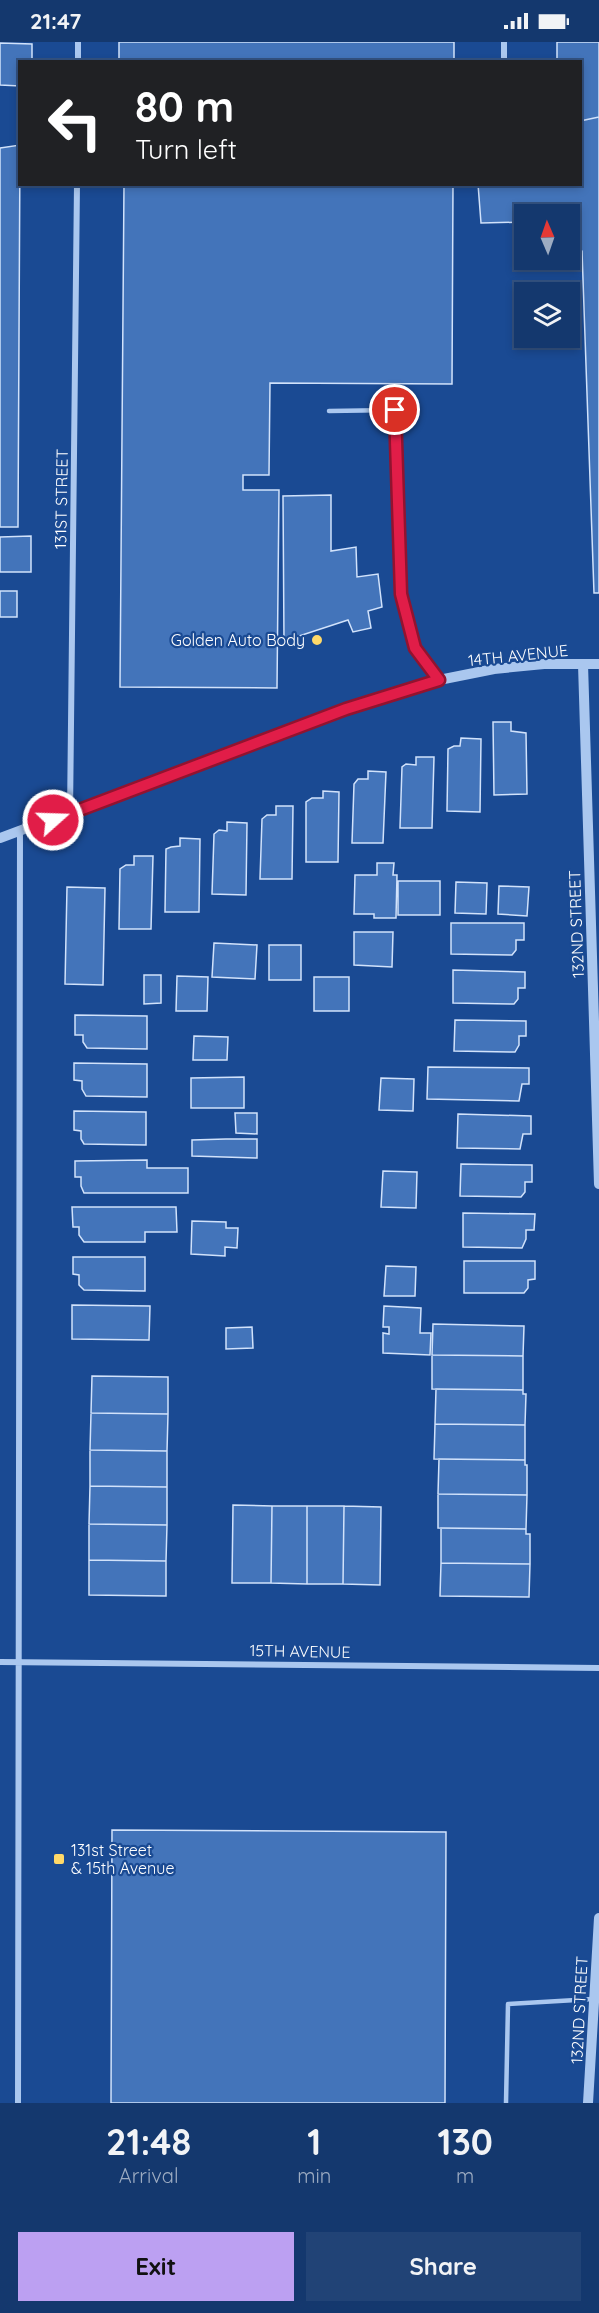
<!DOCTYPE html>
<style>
body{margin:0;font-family:Quicksand,sans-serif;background:#214376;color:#f1f3f6;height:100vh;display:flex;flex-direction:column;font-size:22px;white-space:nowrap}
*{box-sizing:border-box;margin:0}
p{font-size:20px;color:#9dacc2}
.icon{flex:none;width:33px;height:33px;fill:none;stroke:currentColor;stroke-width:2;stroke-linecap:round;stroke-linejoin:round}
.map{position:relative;height:2061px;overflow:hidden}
.drawer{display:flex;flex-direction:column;background:#14386e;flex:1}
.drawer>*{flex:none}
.banner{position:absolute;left:18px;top:18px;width:564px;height:126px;border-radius:0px;box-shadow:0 3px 9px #0003,0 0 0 2px #335281;background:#202124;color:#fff;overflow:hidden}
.needle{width:39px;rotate:358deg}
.tools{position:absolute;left:514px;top:162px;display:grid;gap:12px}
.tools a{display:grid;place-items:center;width:66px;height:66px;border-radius:0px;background:#14386e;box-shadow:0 3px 9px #0003,0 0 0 2px #335281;font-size:30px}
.pin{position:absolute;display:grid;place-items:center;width:51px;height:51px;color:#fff;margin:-26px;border:3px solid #fff;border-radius:50%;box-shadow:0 2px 6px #0007}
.me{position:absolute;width:66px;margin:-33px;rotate:70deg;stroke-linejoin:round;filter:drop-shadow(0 0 4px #0008)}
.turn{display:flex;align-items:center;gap:21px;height:126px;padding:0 18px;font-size:27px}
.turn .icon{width:78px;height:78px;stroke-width:2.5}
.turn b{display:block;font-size:42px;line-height:51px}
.eta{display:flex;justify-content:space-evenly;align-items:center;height:102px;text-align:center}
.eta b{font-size:36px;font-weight:700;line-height:42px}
.action{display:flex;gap:12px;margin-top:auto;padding:12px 18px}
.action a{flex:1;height:69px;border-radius:0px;background:#bca0f2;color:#111;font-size:24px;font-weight:700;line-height:69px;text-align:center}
.action a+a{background:#214376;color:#f1f3f6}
.status{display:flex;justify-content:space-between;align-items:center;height:42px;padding:0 30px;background:#14386e;direction:ltr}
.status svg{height:16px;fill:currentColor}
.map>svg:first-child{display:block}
.building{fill:#4374ba;stroke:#d1e2fb;stroke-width:1.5}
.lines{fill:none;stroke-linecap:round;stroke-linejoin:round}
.service{stroke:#aac7ef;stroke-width:4.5}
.minor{stroke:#aac7ef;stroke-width:6}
.tertiary{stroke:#aac7ef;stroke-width:10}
.route-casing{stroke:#92132f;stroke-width:15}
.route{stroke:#e11d48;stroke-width:10}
.poi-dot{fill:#ffd969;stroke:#1a4a93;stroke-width:2}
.labels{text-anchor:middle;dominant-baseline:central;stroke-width:4.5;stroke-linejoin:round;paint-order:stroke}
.street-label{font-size:16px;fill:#fff;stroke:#1a4a93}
.poi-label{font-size:16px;fill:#fff;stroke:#1a4a93;text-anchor:end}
</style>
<div class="status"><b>21:47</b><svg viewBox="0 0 49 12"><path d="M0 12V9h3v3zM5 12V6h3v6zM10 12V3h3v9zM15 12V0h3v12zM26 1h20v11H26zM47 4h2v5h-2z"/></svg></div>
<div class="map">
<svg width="599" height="2061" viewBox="0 0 599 2061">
<rect width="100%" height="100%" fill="#1a4a93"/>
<path class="building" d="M119 0H454V17L443 20H119Z
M557 0H599V75L580 79V20H557Z
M0 1 32 2V20H20V44L0 43Z
M599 75V551H594L582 209 570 198V172H525V180L481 181 478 142H580V79Z
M20 103 18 485H0V106Z
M124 142H453L452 342 270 341 269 433H243V448H279L277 646 120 645Z
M331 453V509L356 505 357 535 378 532 382 565 368 569 371 586 353 590 348 578 284 599 283 454Z
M31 494V530H0V495Z
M0 549H17V575H0Z
M493 680H511V689L526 691 527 752 494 753Z
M461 696 481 697 480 770 447 769 448 707 454 704H460Z
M416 715H434L432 786H400L402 725 406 722 416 723Z
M368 729 386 730 383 801H352L354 742 358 737H368Z
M323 749 339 750 338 820H306V760L312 756H323Z
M276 764H293L292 837H260L262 777 267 773H276Z
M227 780 247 781 246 853 212 852 214 792 219 788 227 789Z
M180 796 200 797 199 870H165L166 807 171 805 180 804Z
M134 814H153L151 887H119L120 827 126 823H134Z
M377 821H394L393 833H397L396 876H374V872H354L355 833H377Z
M398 839H440V873H398Z
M456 840 487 841 486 872 455 871Z
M499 844 529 845 527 874 498 872Z
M67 845 105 846 103 943 65 942Z
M451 881H524V898H516V908L512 913 451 912Z
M354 890H393L392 925 354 923Z
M214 901 257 903 255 937 212 935Z
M269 903H301V938H269Z
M453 928 525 930V946H518V957L514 962 453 961Z
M144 933H161V961L144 962Z
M177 934 208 935 207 969H176Z
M314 935H349V969H314Z
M75 973 147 974V1007L87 1006 83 1000V993H75Z
M455 978 526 979V994H519V1003L515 1010 454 1009Z
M194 994 228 995 227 1018H193Z
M74 1021 147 1022V1055L86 1054 82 1047V1039L74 1038Z
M428 1025 529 1026V1042H522L519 1059 427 1057Z
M244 1035V1066H191V1036Z
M381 1036 414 1037 413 1069 379 1068Z
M74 1069 146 1070V1103L84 1102 81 1097V1089L74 1088Z
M235 1071H257V1092L236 1091Z
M458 1072 531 1074V1092H523L520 1107 457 1106Z
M226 1097H257V1116L192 1114V1098Z
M147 1118V1126H188V1151H84L81 1144V1135H75V1119Z
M461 1122 532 1123V1140H525V1150L521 1155 460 1154Z
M383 1129 417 1130 416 1166 381 1165Z
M72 1165H176L177 1190H145V1200H84L79 1193V1185H73Z
M463 1171 535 1172 534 1188H526V1197L522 1206 463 1205Z
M192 1179 226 1180V1186H238L237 1206 225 1205V1214L191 1212Z
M73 1215H145V1249L84 1248 79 1243V1233L73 1232Z
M464 1219H535V1237L528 1238V1246L524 1251H464Z
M386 1224 416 1225 415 1254H384Z
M72 1263 150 1264 149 1298 72 1297Z
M384 1264 421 1266 420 1291H431L430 1313 383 1311V1291L389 1292V1285H383Z
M433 1282 524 1284 523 1314 432 1313Z
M252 1285 253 1306 226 1307V1286Z
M432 1313 523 1314V1348L432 1347Z
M92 1334 168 1335V1372L91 1371Z
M436 1347 523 1348V1352H526L525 1383 435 1382Z
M91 1371 168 1372 167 1409 90 1408Z
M435 1382 525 1383V1418L434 1417Z
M90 1408 167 1409V1445L90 1444Z
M439 1417 525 1418V1423H527V1453L438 1452Z
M90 1444 167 1445V1483L89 1482Z
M438 1452 527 1453 526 1487 438 1486Z
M233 1463 272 1464 271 1541H232Z
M272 1464H307V1542L271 1541Z
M307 1464H344L343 1542H307Z
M344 1464 381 1465 380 1543 343 1542Z
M89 1482 167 1483 166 1519 89 1518Z
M441 1486 526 1487V1492H530V1522L441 1521Z
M89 1518 166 1519V1554L89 1553Z
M441 1521 530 1522 529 1555 440 1554Z
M112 1788 446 1790 445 2061H111Z"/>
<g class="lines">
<path class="service" d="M329 369 395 368 401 552 415 606 439 638
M506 2061 508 1962 593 1957"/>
<path class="minor" d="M78 20V0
M504 20V0
M70 772 77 142
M0 1620 599 1626
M18 2061 20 789"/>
<path class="tertiary" d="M583 622 599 1142
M0 796 346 667 439 638 494 627 544 622H599
M588 2061 599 1876"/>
</g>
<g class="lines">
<defs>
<path id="route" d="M53 778 346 667 439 638 415 606 401 552 395 368"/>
</defs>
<use href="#route" class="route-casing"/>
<use href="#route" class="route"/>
</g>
<g class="poi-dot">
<circle cx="317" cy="598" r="6"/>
<rect x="53" y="1811" width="12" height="12" rx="3"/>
</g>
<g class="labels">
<g class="street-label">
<text transform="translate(61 457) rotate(-89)">131ST STREET</text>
<text transform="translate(518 613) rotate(-6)">14TH AVENUE</text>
<text transform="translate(576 882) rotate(-92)">132ND STREET</text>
<text transform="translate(300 1609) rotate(1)">15TH AVENUE</text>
<text transform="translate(579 1968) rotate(-87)">132ND STREET</text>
</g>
<g class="poi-label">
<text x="305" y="598">Golden Auto Body</text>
<text x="71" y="1808" text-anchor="start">131st Street<tspan x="71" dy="18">&amp; 15th Avenue</tspan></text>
</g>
</g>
</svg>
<div class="tools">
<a><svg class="needle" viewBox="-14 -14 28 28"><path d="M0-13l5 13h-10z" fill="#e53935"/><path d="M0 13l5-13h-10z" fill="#9dacc2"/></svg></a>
<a><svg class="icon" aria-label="layers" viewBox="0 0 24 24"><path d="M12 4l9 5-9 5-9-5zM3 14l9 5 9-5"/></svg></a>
</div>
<div class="pin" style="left:395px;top:368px;background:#d93025"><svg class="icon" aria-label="arrive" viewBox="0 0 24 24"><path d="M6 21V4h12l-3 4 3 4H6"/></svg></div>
<svg class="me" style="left:53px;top:778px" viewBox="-20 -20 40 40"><circle r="17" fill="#e11d48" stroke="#fff" stroke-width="3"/><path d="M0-11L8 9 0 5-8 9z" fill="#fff"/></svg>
<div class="banner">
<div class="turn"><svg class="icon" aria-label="left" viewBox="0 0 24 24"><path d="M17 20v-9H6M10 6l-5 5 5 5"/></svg><div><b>80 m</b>Turn left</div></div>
</div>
</div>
<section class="drawer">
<div class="eta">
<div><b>21:48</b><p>Arrival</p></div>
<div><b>1</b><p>min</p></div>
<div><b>130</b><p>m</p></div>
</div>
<div class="action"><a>Exit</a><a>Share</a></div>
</section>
